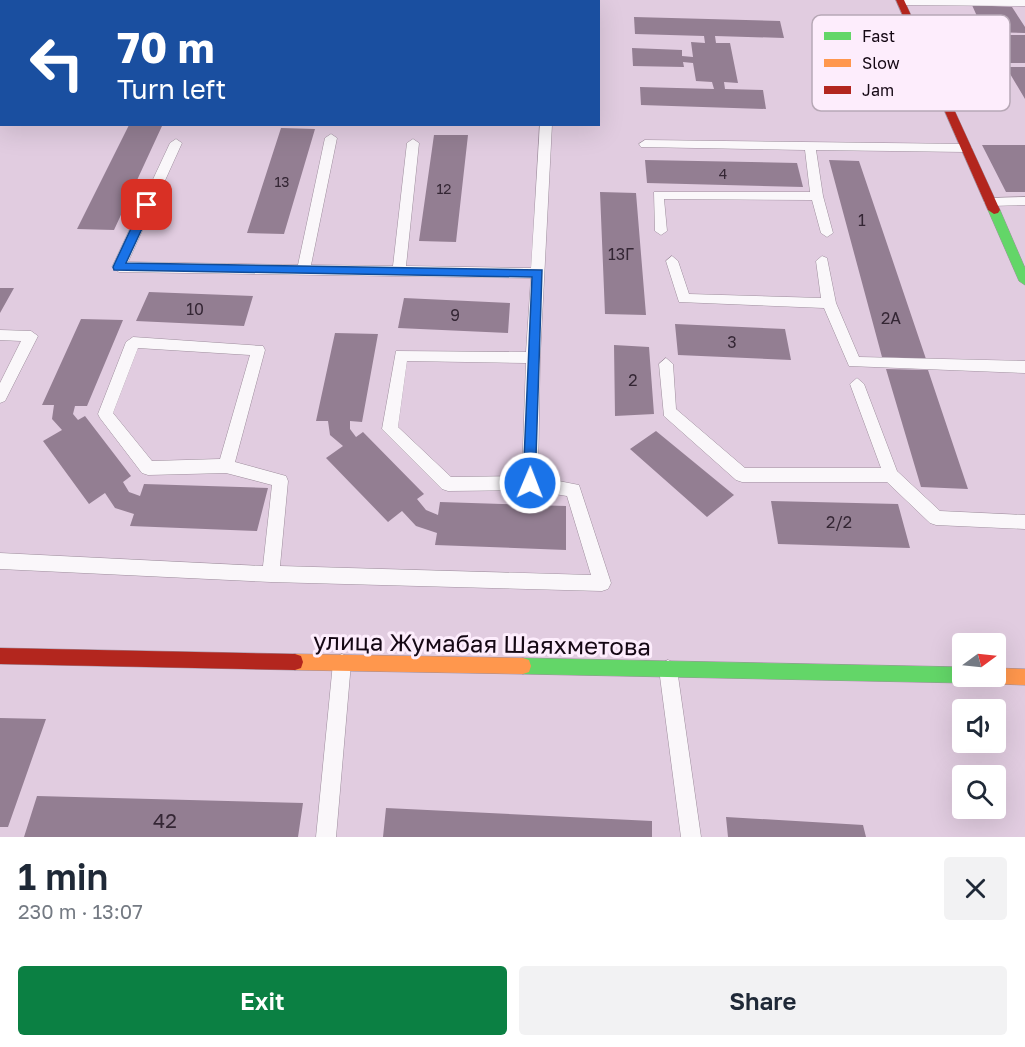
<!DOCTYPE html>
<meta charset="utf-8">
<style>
body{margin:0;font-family:"Golos Text",sans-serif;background:#f2f2f3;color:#1f2937;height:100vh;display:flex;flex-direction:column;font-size:22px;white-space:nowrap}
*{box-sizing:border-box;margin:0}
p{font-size:20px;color:#747a83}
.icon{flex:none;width:33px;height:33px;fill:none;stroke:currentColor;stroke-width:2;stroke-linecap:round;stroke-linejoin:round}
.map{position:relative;height:837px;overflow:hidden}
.sheet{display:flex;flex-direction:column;background:#fff;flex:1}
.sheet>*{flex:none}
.banner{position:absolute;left:0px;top:0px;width:600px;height:126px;box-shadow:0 6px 24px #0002;background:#1a4fa0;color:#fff;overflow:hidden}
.needle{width:39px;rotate:75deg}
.buttons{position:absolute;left:952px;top:633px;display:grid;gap:12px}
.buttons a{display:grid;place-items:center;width:54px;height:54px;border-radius:6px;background:#fff;box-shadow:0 6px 24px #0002;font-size:30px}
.pin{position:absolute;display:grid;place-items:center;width:51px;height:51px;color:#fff;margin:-26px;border-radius:12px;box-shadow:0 3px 9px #0006}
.me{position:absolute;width:66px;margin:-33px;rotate:1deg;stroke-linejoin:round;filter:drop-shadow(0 0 4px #0008)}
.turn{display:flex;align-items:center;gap:21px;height:126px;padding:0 18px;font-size:27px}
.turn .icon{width:78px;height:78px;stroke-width:2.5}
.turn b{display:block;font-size:42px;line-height:51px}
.round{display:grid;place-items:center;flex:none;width:63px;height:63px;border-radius:6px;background:#f2f2f3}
.summary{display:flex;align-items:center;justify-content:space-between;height:102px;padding:0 18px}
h1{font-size:36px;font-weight:600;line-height:45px}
.cta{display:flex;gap:12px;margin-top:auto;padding:12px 18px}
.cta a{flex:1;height:69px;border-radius:6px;background:#0b8043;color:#fff;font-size:24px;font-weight:600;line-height:69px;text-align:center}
.cta a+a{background:#f2f2f3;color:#1f2937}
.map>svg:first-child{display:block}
.building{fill:#937e92}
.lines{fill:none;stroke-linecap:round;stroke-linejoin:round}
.lane-casing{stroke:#9e8e9d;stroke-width:1}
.fast-casing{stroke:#9e8e9d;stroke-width:1}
.slow-casing{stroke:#9e8e9d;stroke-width:1}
.jam-casing{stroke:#9e8e9d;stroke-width:1}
.lane{fill:#faf7fa;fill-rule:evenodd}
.fast{fill:#63d668;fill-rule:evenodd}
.slow{fill:#ff974d;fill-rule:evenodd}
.jam{fill:#b3261e;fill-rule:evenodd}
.route{fill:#1a73e8;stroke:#114b97;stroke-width:1.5}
.labels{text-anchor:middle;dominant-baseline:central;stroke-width:6;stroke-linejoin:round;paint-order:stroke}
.far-number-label{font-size:14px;fill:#342634}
.number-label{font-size:16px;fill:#342634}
.near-number-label{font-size:20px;fill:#342634}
.near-street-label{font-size:24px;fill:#150814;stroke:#fdedfc}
.key{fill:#fdedfc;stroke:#b7a8b6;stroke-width:1.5}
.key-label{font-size:16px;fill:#150814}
</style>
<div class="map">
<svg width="1025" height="837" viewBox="0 0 1025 837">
<rect width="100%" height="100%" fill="#e1cce0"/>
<path class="building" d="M972 5 1012 7 1025 27V33L984 32Z
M634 17 780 21 784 38 715 36 716 43H730L738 83 724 82 725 89 763 90 766 109 641 105 640 87 714 89 712 82 696 81 693 63 683 62 684 67 633 66 632 48 682 50V56L693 57 691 42 705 43 704 36 635 34Z
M988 35H1025V63H1005Z
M1006 67H1025V99Z
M129 125 162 126 114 230 77 229Z
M281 128 315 129 284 234 247 233Z
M434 135H468L456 242 419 241Z
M982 145H1025V192H1006Z
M645 160 797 163 803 187 647 183Z
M829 160 859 161 926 359 882 357Z
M600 192 636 193 646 315 605 314Z
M0 288H14L0 313Z
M149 292 253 296 244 326 136 321Z
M404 298 510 303 508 333 398 328Z
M81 319 123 320 87 406H75L73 414 78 420 85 416 131 476 123 482 129 492 140 496 144 484 268 488 257 531 130 526 134 514 115 508 105 493 89 504 43 441 62 430 52 419 54 405H42Z
M675 324 785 329 791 360 678 355Z
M335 333 378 334 362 422 350 421V429L356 437 363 432 424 494 417 499 426 510 438 515 440 502 566 506V550L435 545 437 533 416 526 402 511 388 522 326 458 343 446 330 435 328 421H316Z
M614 345 649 347 654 414 615 416Z
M886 369 928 370 968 489 921 487Z
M656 431 734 495 707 517 630 449Z
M771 501 898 504 910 548 778 544Z
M0 718 46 719 8 827H0Z
M37 796 303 803 298 837H24Z
M386 808 652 821V837H383Z
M726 817 863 825 866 837H728Z"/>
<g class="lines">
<defs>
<path id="lane" d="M288 0H298V2H288Z
M408 0H418V2H408Z
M484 0H494V2H484Z
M546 0H556V2H546Z
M901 0H1025V6L898 5V1Z
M0 76H2V82H0Z
M540 124H552L540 358 538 477 579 485 611 583 608 589 602 591 271 582 0 569V553L263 566 272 485 226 473 148 475 142 473 100 418 98 414 126 342 133 337 263 346 265 350 235 462 286 476 288 481 280 566 591 575 567 496 530 490 448 491 442 489 382 429 396 351 526 352 531 278 119 272 112 267 170 143 176 139 182 143 128 262 298 265 325 138 331 134 337 138 311 265 393 266 407 143 413 139 419 143 406 266 531 268ZM138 348 250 355 220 459 152 461 113 413ZM407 361 526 363 522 476 451 477 398 427Z
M645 140 966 144 972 148 966 152 816 150 823 196 833 233 827 237 821 233 812 200 664 199 667 231 661 235 655 231 654 192H810L805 150 641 147 639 144Z
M1025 197V205L990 206 984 202 990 198Z
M672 256 678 261 689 294 821 298 816 261 822 256 827 258 836 303 859 357 1025 361V373L849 366 824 308 679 302 666 261Z
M0 330 31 331 38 336 5 401 0 403V383L21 341 0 340Z
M666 358 673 364 676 409 745 468H881L850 384 857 378 864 384 897 471 940 511 1025 515V529L936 525 930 523 887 482H742L736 480 664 416 659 364Z
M342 654 348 657 351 663 336 837H316L333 663 336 657Z
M668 660 674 663 677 669 701 837H681L659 669 662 663Z"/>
<path id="fast" d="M994 206 1000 210 1025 268V285L1019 281 988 210Z
M523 658 963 667V676H971L969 681 963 683 523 674 517 672 515 666 517 660Z"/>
<path id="slow" d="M295 654 523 658 529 660 531 666 529 672 523 674 295 670 289 668 287 662 289 656Z
M996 668 1025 669V685L996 684 990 682 988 676H996Z"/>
<path id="jam" d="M896 0H904L1000 210 998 213 994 214 988 210Z
M0 648 295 654 301 656 303 662 301 668 295 670 0 664Z"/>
</defs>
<use href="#lane" class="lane-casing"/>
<use href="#fast" class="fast-casing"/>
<use href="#slow" class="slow-casing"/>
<use href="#jam" class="jam-casing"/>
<use href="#lane" class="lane"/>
<use href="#fast" class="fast"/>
<use href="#slow" class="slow"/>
<use href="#jam" class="jam"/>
</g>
<path class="route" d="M147 201 153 205 126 263 542 270 535 488H525L523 483 532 277 114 270 113 267 142 205Z"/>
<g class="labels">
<g class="far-number-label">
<text x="723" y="173">4</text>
<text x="282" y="181">13</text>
<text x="444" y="188">12</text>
</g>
<g class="number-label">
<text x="862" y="220">1</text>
<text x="621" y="254">13Г</text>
<text x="195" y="309">10</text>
<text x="455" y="315">9</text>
<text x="891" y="318">2А</text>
<text x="732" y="342">3</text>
<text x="633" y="380">2</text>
<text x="839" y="522">2/2</text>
</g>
<g class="near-number-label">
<text x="165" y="820">42</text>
</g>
<g class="near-street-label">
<text transform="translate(482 643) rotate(1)">улица Жумабая Шаяхметова</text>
</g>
</g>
<rect x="812" y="15" width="198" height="96" rx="9" class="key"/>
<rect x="824" y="32" width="27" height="8" fill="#63d668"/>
<rect x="824" y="59" width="27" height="8" fill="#ff974d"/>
<rect x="824" y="86" width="27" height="8" fill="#b3261e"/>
<g class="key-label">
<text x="862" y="42">Fast</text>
<text x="862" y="69">Slow</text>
<text x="862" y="96">Jam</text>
</g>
</svg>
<div class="buttons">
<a><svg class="needle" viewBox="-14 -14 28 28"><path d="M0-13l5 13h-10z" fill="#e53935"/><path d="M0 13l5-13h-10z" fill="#747a83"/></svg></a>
<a><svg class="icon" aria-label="sound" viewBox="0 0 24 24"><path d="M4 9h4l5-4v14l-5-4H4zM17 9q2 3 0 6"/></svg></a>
<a><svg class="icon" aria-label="search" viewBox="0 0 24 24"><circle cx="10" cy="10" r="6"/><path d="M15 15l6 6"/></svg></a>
</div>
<div class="pin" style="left:147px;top:205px;background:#d93025"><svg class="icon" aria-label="arrive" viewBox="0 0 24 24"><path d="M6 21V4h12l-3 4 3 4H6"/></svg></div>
<svg class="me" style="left:530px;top:483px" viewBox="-20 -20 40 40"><circle r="17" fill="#1a73e8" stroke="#fff" stroke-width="3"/><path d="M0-11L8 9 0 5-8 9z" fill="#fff"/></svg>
<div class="banner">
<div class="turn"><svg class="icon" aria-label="left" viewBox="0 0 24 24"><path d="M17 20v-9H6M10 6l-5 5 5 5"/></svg><div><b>70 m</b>Turn left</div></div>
</div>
</div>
<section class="sheet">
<div class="summary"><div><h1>1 min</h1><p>230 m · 13:07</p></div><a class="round"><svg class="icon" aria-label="close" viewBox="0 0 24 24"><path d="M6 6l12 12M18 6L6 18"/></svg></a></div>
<div class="cta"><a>Exit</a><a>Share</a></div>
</section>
